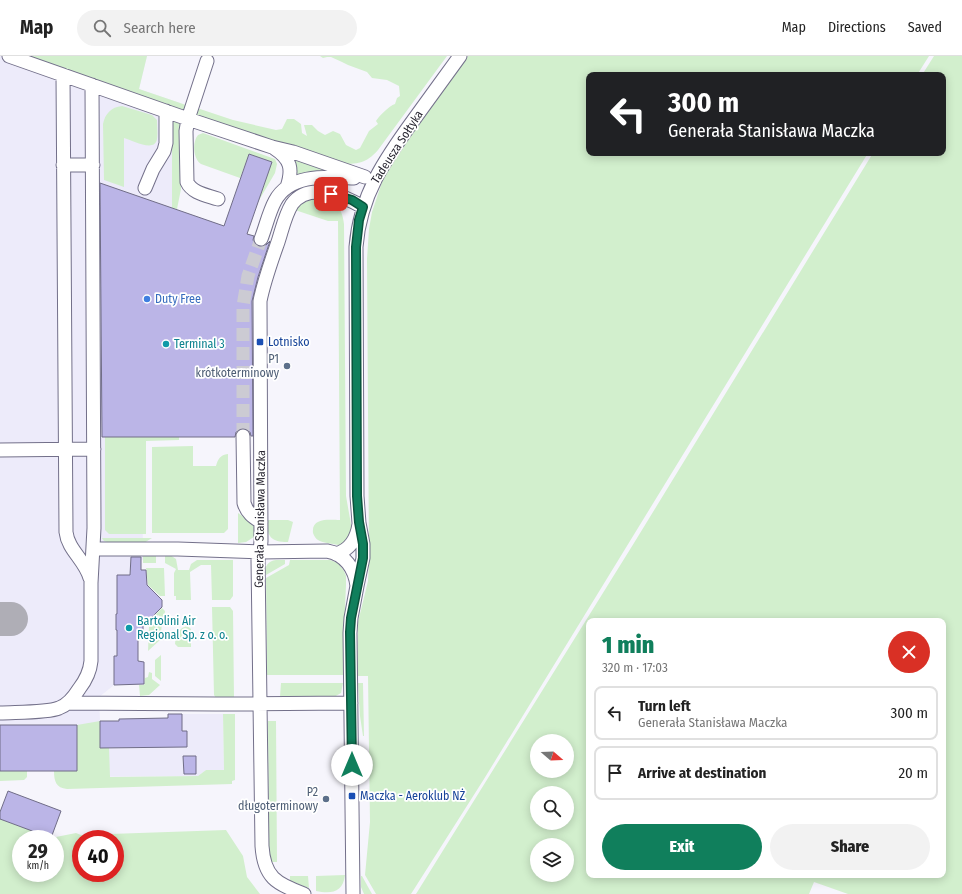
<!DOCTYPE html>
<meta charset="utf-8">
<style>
body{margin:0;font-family:"Fira Sans Condensed",sans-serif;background:#f2f2f2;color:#222;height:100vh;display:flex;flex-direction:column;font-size:15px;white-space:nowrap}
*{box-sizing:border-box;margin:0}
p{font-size:13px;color:#767676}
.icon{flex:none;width:22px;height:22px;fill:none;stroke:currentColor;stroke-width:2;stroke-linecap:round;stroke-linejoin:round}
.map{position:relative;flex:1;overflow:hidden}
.panel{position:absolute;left:586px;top:562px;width:360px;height:260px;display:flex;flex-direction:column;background:#fff;border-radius:8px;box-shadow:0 2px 10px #0003}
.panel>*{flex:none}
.guide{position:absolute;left:586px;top:16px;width:360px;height:84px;border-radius:8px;box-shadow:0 2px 10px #0003;background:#202124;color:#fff;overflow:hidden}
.needle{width:26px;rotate:109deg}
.fabs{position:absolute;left:530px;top:678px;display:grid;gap:8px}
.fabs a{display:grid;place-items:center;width:44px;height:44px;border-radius:50%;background:#fff;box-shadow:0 2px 10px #0003;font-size:20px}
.speed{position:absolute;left:12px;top:774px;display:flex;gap:8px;font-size:20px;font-weight:700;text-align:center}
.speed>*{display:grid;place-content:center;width:52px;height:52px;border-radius:50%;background:#fff;box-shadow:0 2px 10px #0003;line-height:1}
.speed small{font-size:10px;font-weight:400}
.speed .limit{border:6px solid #d22;background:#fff;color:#111}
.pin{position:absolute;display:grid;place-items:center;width:34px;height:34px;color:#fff;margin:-17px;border-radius:8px;box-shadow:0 2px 6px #0006}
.me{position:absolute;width:44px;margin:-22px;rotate:0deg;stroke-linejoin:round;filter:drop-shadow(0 0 3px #0008)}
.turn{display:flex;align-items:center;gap:14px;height:84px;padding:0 16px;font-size:18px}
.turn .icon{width:52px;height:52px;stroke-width:2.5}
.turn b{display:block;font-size:28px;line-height:34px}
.round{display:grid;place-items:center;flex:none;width:42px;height:42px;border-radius:21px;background:#f2f2f2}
.headline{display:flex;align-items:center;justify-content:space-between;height:68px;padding:0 16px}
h1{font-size:24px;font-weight:800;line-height:30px;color:#107f5c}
.button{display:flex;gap:8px;margin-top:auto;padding:8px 16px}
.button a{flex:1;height:46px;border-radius:24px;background:#107f5c;color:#fff;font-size:16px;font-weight:800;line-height:46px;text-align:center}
.button a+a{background:#f2f2f2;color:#222}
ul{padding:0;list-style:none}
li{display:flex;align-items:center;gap:12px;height:54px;margin:0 8px 6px;padding:0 8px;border:2px solid #e0e0e0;border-radius:8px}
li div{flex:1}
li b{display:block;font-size:15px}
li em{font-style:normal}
header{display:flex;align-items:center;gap:24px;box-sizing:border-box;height:56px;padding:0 20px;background:#fff;border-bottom:1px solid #e0e0e0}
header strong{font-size:19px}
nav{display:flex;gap:22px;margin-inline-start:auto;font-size:14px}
.search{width:280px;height:36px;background:#f2f2f2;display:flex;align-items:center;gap:10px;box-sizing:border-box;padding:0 14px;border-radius:22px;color:#767676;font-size:15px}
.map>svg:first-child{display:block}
.built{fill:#edebfa}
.green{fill:#d2efcd;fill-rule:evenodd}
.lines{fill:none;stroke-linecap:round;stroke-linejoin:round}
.taxiway{stroke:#afaeb6;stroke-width:34}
.building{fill:#bbb5e7;stroke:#706d87}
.minor-tunnel{stroke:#cccbd3;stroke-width:13;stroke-dasharray:13 6;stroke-linecap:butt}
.minor-casing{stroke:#73708a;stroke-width:15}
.minor{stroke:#fff;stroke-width:13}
.route-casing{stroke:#0a533c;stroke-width:10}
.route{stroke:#107f5c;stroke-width:7}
.shop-dot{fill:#3f7fe0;stroke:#fff;stroke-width:1.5}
.transit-dot{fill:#1a4fb4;stroke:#fff;stroke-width:1.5}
.culture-dot{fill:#0f9aa8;stroke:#fff;stroke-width:1.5}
.service-dot{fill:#5c6f8a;stroke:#fff;stroke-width:1.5}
.labels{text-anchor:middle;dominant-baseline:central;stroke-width:3.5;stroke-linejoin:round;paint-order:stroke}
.street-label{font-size:12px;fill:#26242f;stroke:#fff}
.shop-label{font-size:12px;fill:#366cbe;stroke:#fff;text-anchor:start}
.transit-label{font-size:12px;fill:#164399;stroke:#fff;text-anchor:start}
.culture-label{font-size:12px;fill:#0d838f;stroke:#fff;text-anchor:start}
.service-label{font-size:12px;fill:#4e5e75;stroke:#fff;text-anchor:end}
</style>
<header>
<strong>Map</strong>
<div class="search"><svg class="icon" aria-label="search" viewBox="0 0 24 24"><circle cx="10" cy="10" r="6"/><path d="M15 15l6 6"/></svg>Search here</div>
<nav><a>Map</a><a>Directions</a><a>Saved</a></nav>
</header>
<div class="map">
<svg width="962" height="838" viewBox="0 0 962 838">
<rect width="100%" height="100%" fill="#f6f5fc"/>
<path class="built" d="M0 0H147L139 33 180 47 175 153 247 178 233 220 229 380 142 381 143 504 130 505V514L147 523V529L162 544V551L138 574V605L144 606V628L114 629 99 641 100 665H118L119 663 167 662 168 658H223L224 714H206L198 720 58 721 54 715H24L0 723Z"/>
<path class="green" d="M26 0H147L139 33 186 49 184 55Z
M320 0H447L378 94C366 108 357 108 340 108L195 59 197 52 233 64 276 74 282 73 287 63H294L301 68 302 77 307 80 304 69H312L318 75 325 79 333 75 340 78 346 89 356 94 360 92 369 75 378 68 376 65C379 60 389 50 395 48L397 42 400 40 399 30 387 24 372 22 367 16 348 9 342 6 331 1H327L323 2Z
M468 0H929L917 19H589V97H868L484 723 411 838H376L365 819 370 766 368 620H357L358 566 368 525 369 503 367 203 369 173 372 156 383 123 389 111Z
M934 0H962V838H848L814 826 809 838H416L634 487 873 97H943V19H922ZM589 565H943V819H589ZM537 685H567V715H537ZM537 737H567V767H537ZM537 789H567V819H537Z
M122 50 152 59 157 64C157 70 158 77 157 83 155 97 132 84 124 82V131L104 124 103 68C105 58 111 51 122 50Z
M172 64 181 67V133L177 153 172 152Z
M203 77 275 103 277 108 275 117 258 146 272 106 249 98 240 122 201 108C193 103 192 86 198 79Z
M291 99 337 114 296 120Z
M315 142C333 143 342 149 344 168L346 440 352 474V479L343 490C336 488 322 487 318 484 316 483 314 480 313 477 311 461 330 464 340 464L338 165H328L295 154 300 148Z
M105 381H179V384L146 385V478H109L105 474Z
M193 390V410H216C218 403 220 399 228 398V473L224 477H152V391Z
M238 457 250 465 255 471 254 481 246 486 238 487Z
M267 464H288L293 466 288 486C271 486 267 481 267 464Z
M102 482H152L144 487H110L104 485Z
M143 499H156V507H143Z
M165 499H170L176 503 178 514H189L191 508 197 504H233V540L230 544H212L211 509H201L190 516 191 544H176V540H174V517L176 513 165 507Z
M276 504H285V508L266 519 265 517C265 510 268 505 276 504Z
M290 504H330L338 507 344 515 346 520V529L344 575V619H267L266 522 289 509Z
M146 512H164L165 540H160L148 529Z
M212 551H230L233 555 234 642H216L214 639Z
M162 552 165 555 164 564 158 559 156 562 162 568 160 584 148 595 149 571 146 568Z
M187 570 191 573V591H178L175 588 176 578 182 572Z
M161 599V625L155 620V604Z
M149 616 152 617V623L160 629 149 639 140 640 139 629H144L145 622 148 621Z
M281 627H343L341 637 334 641H280Z
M358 627H363L364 680H363L360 660Z
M223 658H235V724L232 725V728L67 733C56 732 54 725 54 715H77V669L100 665V692H109L110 721 198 720 206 714H224Z
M268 665H276L277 806H271L269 796Z
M0 715H27V721L24 724 0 725Z
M0 763 51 782 76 777 81 779 226 774 243 800 247 821 260 838H0ZM21 783H55V817H21ZM81 783H115V817H81Z
M345 819C343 837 331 838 316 835V820Z
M290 820H308L309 832 290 825Z
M361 820H362L372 838H364L361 831Z"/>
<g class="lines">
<path class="taxiway" d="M0 563H11"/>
</g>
<path class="building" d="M249 98 272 106 247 178 254 180 253 184 255 188 259 191 266 189 270 185 258 221 252 245 253 380H251L250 376 247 373 243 372 239 373 236 376 235 381H102L100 127 224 170Z
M131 501H141V514H146L147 529 162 544V551L143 570V574H138V605L144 606V628L114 629V600H117V574H116V558H117V519H130Z
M168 658H182V675H187V691L100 692V665H119V663L168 662Z
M0 669H77V715H0Z
M183 700H196V718H184Z
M8 735 61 755 51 782 0 763V756Z"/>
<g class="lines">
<path class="minor-tunnel" d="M243 380V250L248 220 261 183"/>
<defs>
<path id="minor" d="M9 0 188 63 272 91 293 96 365 121
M207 5 188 63 186 75 187 126C192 137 206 139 218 143
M63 19 66 476C68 494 85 504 90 522
M274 92C291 103 293 113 287 131
M63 109H93
M145 132 153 113 164 95 166 87V55
M261 183C266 170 269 156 275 145 290 117 327 121 354 122
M243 380 244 447C247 457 253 461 261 466
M0 394 94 393
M93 493H178L260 496 327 495C345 498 355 513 357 530
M336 498C350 494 357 482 359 468
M68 647 216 648 351 647
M0 657C15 656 47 657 59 652 68 649 74 641 79 633 86 624 90 616 91 605V527L94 472 92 29
M304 838C276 828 264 821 262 790L258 504 260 496 261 485 260 245C264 225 271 206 278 186 282 174 285 159 292 148 309 125 344 140 363 151
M353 838 350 577 351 562 357 530 363 502V488L359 467 357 440 356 191C360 139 385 103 415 62 430 41 445 21 460 0"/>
</defs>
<use href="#minor" class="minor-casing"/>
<use href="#minor" class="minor"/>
</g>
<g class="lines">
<defs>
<path id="route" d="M331 138 352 144 363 151 359 164 356 191 357 440 359 466 363 488V502L351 562 350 576 352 709"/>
</defs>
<use href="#route" class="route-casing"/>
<use href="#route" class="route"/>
</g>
<circle class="shop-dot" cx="147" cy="243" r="4"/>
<g class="transit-dot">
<rect x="256" y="282" width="8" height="8" rx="2"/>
<rect x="348" y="736" width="8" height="8" rx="2"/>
</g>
<g class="culture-dot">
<circle cx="166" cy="288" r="4"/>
<circle cx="129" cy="572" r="4"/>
</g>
<g class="service-dot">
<circle cx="287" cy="310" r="4"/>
<circle cx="326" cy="743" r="4"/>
</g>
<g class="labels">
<g class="street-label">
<text transform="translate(397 91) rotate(-57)">Tadeusza Sołtyka</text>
<text transform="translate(260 463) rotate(-89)">Generała Stanisława Maczka</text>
</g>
<g class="shop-label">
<text x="155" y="243">Duty Free</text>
</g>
<g class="transit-label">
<text x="268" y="286">Lotnisko</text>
<text x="360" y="740">Maczka - Aeroklub NŻ</text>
</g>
<g class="culture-label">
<text x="174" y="288">Terminal 3</text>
<text x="137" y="565">Bartolini Air<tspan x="137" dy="14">Regional Sp. z o. o.</tspan></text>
</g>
<g class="service-label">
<text x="279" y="303">P1<tspan x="279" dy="14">krótkoterminowy</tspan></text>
<text x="318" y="736">P2<tspan x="318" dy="14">długoterminowy</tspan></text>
</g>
</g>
</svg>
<div class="fabs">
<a><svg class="needle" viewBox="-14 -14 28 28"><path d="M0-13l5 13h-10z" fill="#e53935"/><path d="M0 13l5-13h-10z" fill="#767676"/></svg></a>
<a><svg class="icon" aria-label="search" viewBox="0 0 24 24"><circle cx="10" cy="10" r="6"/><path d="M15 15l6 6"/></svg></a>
<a><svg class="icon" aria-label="layers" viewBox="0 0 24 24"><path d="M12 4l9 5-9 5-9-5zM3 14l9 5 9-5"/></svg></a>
</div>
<div class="speed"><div>29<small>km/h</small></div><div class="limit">40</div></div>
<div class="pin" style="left:331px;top:138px;background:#d93025"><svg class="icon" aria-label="arrive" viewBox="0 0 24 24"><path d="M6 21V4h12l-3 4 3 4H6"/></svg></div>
<svg class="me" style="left:352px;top:709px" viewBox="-20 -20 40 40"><circle r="19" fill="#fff"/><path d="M0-13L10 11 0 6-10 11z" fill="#107f5c"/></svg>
<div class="guide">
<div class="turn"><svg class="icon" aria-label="left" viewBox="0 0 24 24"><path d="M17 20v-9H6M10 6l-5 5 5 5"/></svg><div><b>300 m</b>Generała Stanisława Maczka</div></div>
</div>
<section class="panel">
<div class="headline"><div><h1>1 min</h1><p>320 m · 17:03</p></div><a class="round" style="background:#d93025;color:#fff"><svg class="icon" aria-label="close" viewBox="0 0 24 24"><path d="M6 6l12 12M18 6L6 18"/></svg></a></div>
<ul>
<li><svg class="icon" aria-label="left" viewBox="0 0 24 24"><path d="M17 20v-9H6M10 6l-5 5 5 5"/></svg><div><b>Turn left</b><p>Generała Stanisława Maczka</p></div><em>300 m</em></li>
<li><svg class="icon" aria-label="arrive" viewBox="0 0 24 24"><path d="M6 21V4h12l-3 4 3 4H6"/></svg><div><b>Arrive at destination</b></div><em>20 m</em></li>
</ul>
<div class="button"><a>Exit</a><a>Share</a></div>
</section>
</div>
